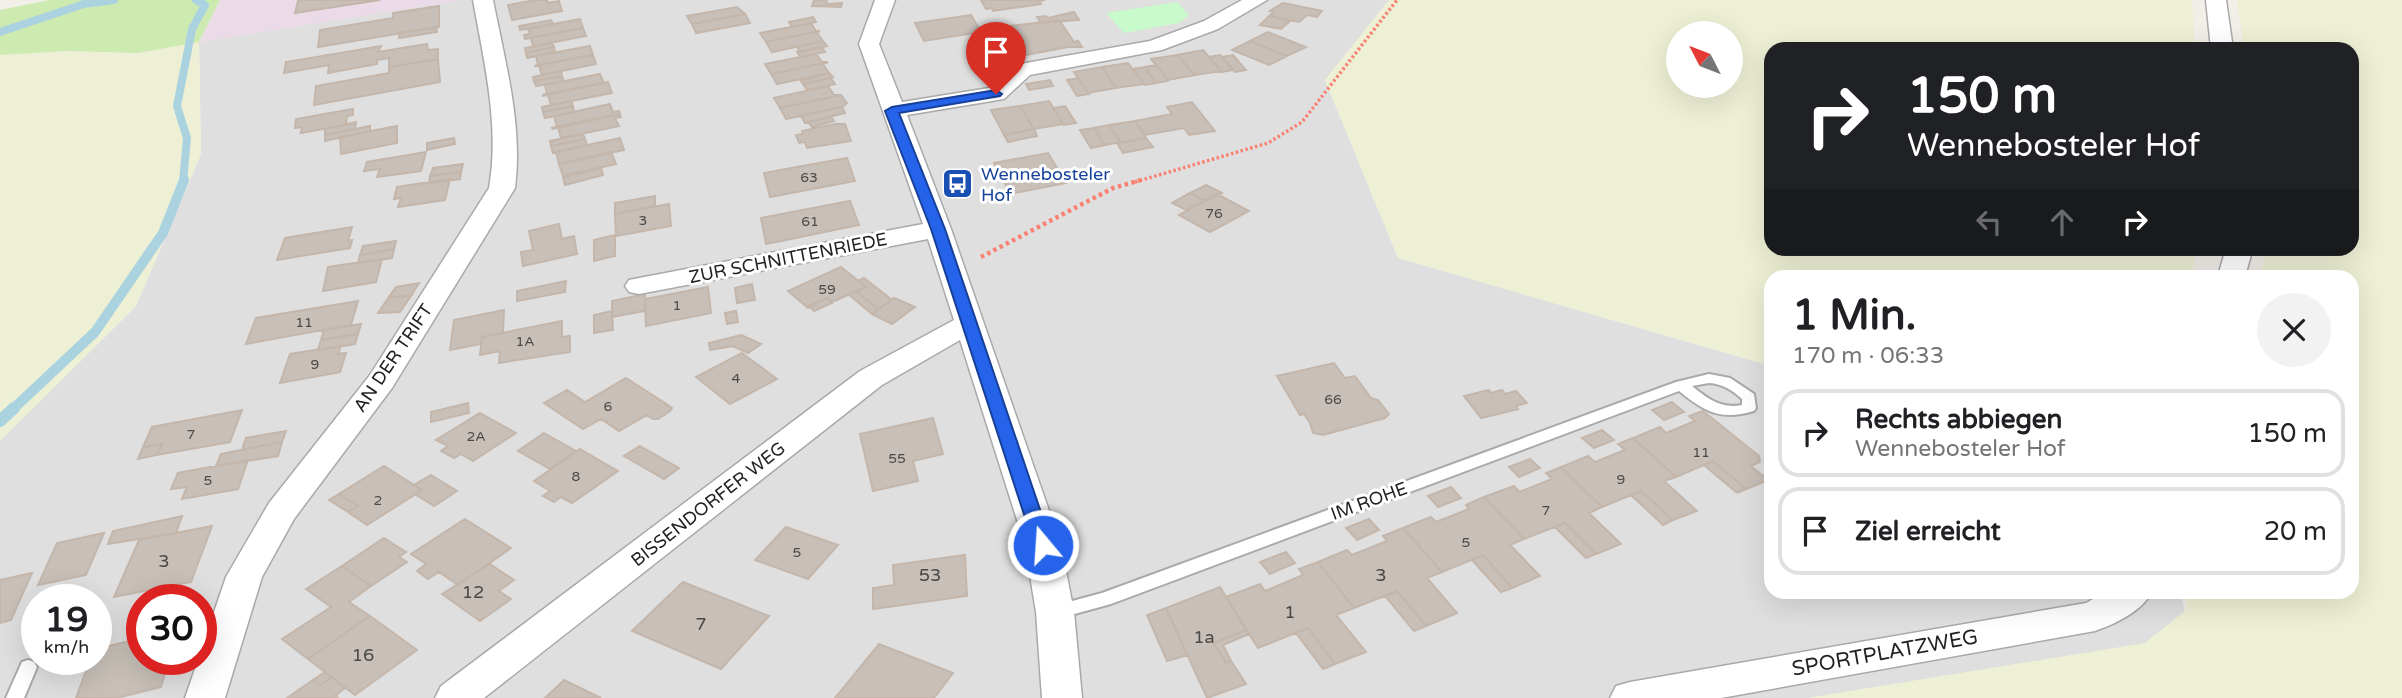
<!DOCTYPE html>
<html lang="de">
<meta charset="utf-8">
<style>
body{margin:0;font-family:"Varela Round",sans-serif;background:#f2f2f2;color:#202124;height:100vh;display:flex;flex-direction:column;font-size:26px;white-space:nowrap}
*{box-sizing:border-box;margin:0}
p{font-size:23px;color:#757577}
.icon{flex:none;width:38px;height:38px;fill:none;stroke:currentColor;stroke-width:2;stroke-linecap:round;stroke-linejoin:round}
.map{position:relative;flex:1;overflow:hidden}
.sheet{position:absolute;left:1764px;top:270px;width:595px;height:329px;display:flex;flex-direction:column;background:#fff;border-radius:21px;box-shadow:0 7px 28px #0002}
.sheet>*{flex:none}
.top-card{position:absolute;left:1764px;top:42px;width:595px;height:214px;border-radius:21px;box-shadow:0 7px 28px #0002;background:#202124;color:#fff;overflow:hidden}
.needle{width:46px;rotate:312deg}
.buttons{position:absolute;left:1666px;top:21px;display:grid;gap:14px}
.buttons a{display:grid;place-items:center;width:77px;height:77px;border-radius:50%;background:#fff;box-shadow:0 7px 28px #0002;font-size:35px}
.speed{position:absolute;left:21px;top:584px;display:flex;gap:14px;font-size:35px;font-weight:700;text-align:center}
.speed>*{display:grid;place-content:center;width:91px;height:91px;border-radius:50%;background:#fff;box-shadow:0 7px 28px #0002;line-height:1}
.speed small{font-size:18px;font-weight:400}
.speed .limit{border:10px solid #d22;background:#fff;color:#111}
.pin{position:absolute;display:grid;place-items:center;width:60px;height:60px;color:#fff;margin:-72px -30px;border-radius:50% 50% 50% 0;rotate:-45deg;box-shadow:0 0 7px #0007}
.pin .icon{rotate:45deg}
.me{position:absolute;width:77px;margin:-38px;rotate:342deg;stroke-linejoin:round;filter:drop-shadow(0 0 5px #0008)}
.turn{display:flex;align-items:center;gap:24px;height:147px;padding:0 28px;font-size:32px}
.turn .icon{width:91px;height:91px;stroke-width:2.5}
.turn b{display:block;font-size:49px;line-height:60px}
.lanes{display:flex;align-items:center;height:66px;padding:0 28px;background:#0003;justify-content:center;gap:35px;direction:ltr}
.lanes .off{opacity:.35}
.round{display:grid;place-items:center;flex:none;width:74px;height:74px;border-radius:37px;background:#f2f2f2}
.headline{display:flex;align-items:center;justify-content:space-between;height:119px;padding:0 28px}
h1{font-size:42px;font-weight:700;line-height:52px}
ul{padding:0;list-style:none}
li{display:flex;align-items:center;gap:21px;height:88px;margin:0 14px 10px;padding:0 14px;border:4px solid #e0e0e0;border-radius:21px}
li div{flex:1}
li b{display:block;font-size:26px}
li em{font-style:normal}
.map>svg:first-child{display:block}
.residential{fill:#e0dfdf;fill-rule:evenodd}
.industrial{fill:#ebdbe8}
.farmland{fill:#eef0d5;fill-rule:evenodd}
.grass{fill:#cdebb0}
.park{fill:#c8facc}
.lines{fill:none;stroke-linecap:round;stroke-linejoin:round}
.stream-far2{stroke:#aad3df;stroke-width:8}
.stream-far1{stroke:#aad3df;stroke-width:10}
.stream{stroke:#aad3df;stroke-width:12}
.building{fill:#c7bfb8;stroke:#c4b6ab;stroke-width:2}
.service-casing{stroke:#a9a9a9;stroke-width:4}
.minor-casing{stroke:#a9a9a9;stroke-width:3}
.path-far1{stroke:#fa8072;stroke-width:3.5;stroke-dasharray:2.5 2.5;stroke-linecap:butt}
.path{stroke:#fa8072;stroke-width:4.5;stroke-dasharray:3.5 3.5;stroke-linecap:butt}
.service{fill:#fff;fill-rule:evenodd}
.minor{fill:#fff;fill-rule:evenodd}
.route{fill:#2563eb;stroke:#184099;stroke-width:2}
.labels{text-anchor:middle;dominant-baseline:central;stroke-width:6;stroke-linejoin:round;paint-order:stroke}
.number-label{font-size:14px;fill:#4b4948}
.transit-label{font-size:18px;fill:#164399;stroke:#fff;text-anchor:start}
.street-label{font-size:18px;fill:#222;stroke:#fff}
.near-number-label{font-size:18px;fill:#4b4948}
.near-street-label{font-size:21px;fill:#222;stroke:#fff}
</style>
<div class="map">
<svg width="2402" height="698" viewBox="0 0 2402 698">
<rect width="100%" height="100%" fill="#f2efe9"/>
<path class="residential" d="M457 0H1389L1325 80 1398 258 1771 366V592H2180L2185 611 2190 698H0V441L136 306 201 154 199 42ZM37 600H96V660H37ZM142 600H201V660H142Z"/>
<path class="industrial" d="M220 0H457V1L199 42Z"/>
<path class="farmland" d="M1389 0H2192L2195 49H1771V248L2197 249 2191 276H1771V366L1398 258 1325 80ZM1678 33H1731V86H1678Z
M2237 0H2402V698H1807L2145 643 2185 611 2189 592H2352V276H2260L2267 249 2352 248V49H2244Z
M199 42 201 154 136 306 0 441V55L66 51 138 53Z"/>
<path class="grass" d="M49 0H220L199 42 138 53 66 51 0 55V10Z"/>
<path class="park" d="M1177 2 1189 15 1179 23 1124 33 1106 13Z"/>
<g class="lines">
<path class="stream-far2" d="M0 32 84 4 114 0
M183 182 187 138 177 106 192 29 205 5 196 0"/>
<path class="stream-far1" d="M12 410 95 332 163 233 184 180"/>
<path class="stream" d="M0 421 14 408"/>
</g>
<path class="building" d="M302 0H380L295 13 298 1Z
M536 0H547L548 3 559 1 562 11 512 20 508 5Z
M814 0H827L826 4 842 3 841 7 812 6Z
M981 0H1045L1039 1 1041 4 993 11 992 8 986 9Z
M1283 3 1322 11 1317 17 1307 15 1299 22 1269 16 1274 12 1270 11Z
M439 6V27L318 47 320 30 393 18V13Z
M737 7 745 14 692 24 687 16Z
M1074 12 1079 20 1041 23 1037 17 1046 16 1048 18Z
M745 14 750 23 696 33 692 24Z
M971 15 981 32 924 41 915 23Z
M1269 16 1290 21 1281 29 1260 25Z
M813 17 816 22 792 27 789 22Z
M580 19 583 28 525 39 524 35 530 34 528 29Z
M551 20 553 24 520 30 519 26Z
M1059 20 1074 42 1078 41 1082 47H1068L1010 58 1007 52H1011L1000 33 996 34 993 28Z
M811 23 816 31H820L766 42 760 33Z
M436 27 437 32 399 38V33Z
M583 28 586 36 533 46 531 38 525 39Z
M820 31 817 33 823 41 772 52 766 42Z
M1268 32 1306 47 1287 56 1250 41Z
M823 41 827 46 800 52 797 47Z
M1250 41 1287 56 1269 65 1232 50Z
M552 43 554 47 526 53 525 48Z
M427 44 428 50 438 49V59L389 67V58L377 60V64L328 73 329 65 284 73 286 62 381 46 378 52Z
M590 46 593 55 534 66 538 65 536 56Z
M554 47 555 52 527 58 526 53Z
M822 47 825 52 800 57 797 52Z
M1203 50 1221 71 1195 75 1177 55Z
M816 54 822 62H828L771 74 765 64Z
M593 55 596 64 542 75 539 66H534Z
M1177 55 1195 75 1168 80 1151 59Z
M1220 55 1222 57 1233 70 1222 72 1209 57Z
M1233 55 1246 70 1235 72 1222 57Z
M438 59 440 82 314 105 316 86 389 73V67Z
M828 62 823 64 829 73 777 84 771 74Z
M1128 63 1144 84 1116 88 1102 67Z
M1156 65 1168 80V81L1156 83 1145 67Z
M1102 67 1116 88 1088 93 1074 72Z
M1145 67 1156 83 1145 85 1133 69Z
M561 71 562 76 534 81 533 77Z
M829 73 833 77 803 84 801 81Z
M600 74 604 83 542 95 547 94 545 85Z
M562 76 564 81 536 86 534 81Z
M831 78 835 84 807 90 803 84Z
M1078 78 1088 93 1089 94 1077 96 1067 80Z
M1050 80 1053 86 1029 90 1026 84Z
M608 82 612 93 551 105 548 95 542 96Z
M828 86 834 95H841L780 108 774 98Z
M841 95 847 103 842 107 786 119 780 108Z
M571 101 573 106 543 112 542 107Z
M1049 101 1063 124 1034 129 1020 106Z
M1192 102 1215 131 1189 135 1184 128 1145 135 1135 121 1172 114 1167 107Z
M610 104 613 112 619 111 620 114 551 128 557 127 554 116Z
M573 106 574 112 545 118 543 112Z
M1020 106 1034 129 1004 135 991 110Z
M1065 106 1076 123 1064 125 1053 108Z
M842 107 845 113 805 123 801 116Z
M353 109V115L347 116 346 125 301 133 302 127 295 128 296 119Z
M620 114 621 117 615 118 619 126 561 138 558 127 552 129Z
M831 117 834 121 812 127 808 122Z
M1135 121 1146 138 1121 143 1109 125Z
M356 122 355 129 325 135V129Z
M835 124H845L851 141 807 148 805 142 799 143 796 135 803 134 802 131Z
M1109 125 1119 139 1121 142 1105 145 1094 128Z
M370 126V131L325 141V135Z
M397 126V143L341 154 340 137Z
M1094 128 1105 145 1091 148 1080 130Z
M1034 129 1037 136 1008 142 1004 135Z
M583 134 585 139 551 146 550 141Z
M454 138 455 144 427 150V143Z
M620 138 624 150 559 164 556 152Z
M1146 138 1153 147 1123 153 1117 143Z
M585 139 587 145 553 153 551 146Z
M426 152 421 171 377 177 380 169 364 171 367 162Z
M611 152 616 164 563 176 559 164Z
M1048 153 1057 168 1002 178 994 163Z
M847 158 855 181 770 197 764 173Z
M463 164 461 172 430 176 433 168Z
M601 168 603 175 565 185 563 177Z
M1057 168 1066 183 1010 194 1002 178Z
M461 172 460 179 429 183 430 176Z
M450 179 445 200 398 207 401 198 394 199 397 187Z
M1206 185 1222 193 1205 201 1190 193Z
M1190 193 1205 201 1186 210 1172 203Z
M1217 194 1249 211 1210 232 1179 215Z
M655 196V206L615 214V203Z
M850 201 859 225 766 244 761 218Z
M669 204 671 226 616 236 615 214Z
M559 224 562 239 574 236 577 254 523 266 521 252 533 250 529 231Z
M352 227 348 241 352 240 350 248 277 260 285 238Z
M615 235V256L594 261V240Z
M396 241 394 249 360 255 363 246Z
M394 249 392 258 358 263 360 255Z
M382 259 376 282 323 291 328 267Z
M841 267 866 287 832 302 827 298 808 308 788 291Z
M864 278 892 300 878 309 856 291 866 287 858 281Z
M566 281 565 292 517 301V291Z
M419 283 411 296 389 297 396 287Z
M752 284 755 300 737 303 735 288Z
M708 287 711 313 646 326 645 299Z
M856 291 878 309 872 314 849 295Z
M645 294V311L612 317V301Z
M411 296 400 312 378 313 389 297Z
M827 298 832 303 814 311 809 306Z
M894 298 915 307 892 324 872 314Z
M358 301 351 325 246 344 256 318Z
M504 310 503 333 482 337 481 344 450 350 454 320Z
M612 311 613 330 594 333V315Z
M736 311 738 322 727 324 725 313Z
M562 321V337L570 336V352L499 363 500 351 480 355 482 337Z
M361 324 358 334 321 340 324 330Z
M358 334 355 344 318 350 321 340Z
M741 335 761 344 748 353 733 346 710 350 709 343Z
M341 346 338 354 346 353 340 372 280 383 290 354Z
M742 353 777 379 730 404 696 377Z
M1334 363 1345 378 1355 376 1371 398 1378 400 1389 414 1385 418 1323 435 1313 433 1310 423 1304 414 1300 415 1277 376Z
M626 378 665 403 672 408 670 411 658 419H653L647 415 619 431 601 419 583 429 544 403 567 390 585 402Z
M1489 390 1491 393 1502 390 1505 394 1516 391 1527 403 1516 406 1518 409 1481 418 1464 396Z
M1672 402 1684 412 1664 420 1652 410Z
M468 403 469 413 431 422V412Z
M242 410 230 442 157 455 162 444 143 447 152 427Z
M1703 411 1759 456 1760 462 1751 466 1768 480 1737 493 1745 488 1713 461 1676 477 1633 438 1660 427 1666 433 1695 421 1689 416Z
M480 413 516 433 473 461 461 454 454 458 441 451 448 446 436 440Z
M933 418 943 454 913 461 918 481 873 491 860 434Z
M1602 430 1614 440 1594 448 1582 438Z
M286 431 282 442 242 450 246 438Z
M544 433 576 451 550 469 518 451Z
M1633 438 1676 477 1664 481 1697 511 1673 520 1641 491 1602 507 1561 467 1588 456 1595 462 1625 450 1618 444Z
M282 442 278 456 216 466 221 454Z
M162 444 157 455 138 459 143 447Z
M640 446 679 468 664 479 624 456Z
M580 449 618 471 572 503 561 497 554 502 543 496 550 491 534 481Z
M1530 459 1540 468 1519 477 1509 467Z
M248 460 238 489 182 499 187 487 171 489 178 473Z
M1713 461 1745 488 1736 492 1704 465Z
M384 466 422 490 367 525 348 512 358 506 339 494Z
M1561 467 1602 507 1589 513 1621 544 1596 554 1565 523 1524 539 1484 497 1514 486 1519 492 1552 479 1546 473Z
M431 475 457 491 434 506 415 494 422 490 414 485Z
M1451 487 1461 498 1438 507 1428 496Z
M1641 491 1673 520 1663 525 1631 495Z
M339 494 358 506 348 512 329 500Z
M1484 497 1524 539 1510 545 1540 576 1512 588 1483 555 1442 572 1403 528 1431 517 1436 522 1469 509 1466 505Z
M182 516 176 533 108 544 113 531Z
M465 519 511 548 458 585 439 572 428 579 417 571 426 564 411 554Z
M1369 519 1379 530 1357 540 1346 528Z
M1565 523 1596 554 1586 558 1555 527Z
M212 526 191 582 114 597 139 540Z
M786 527 838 545 808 579 755 560Z
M1403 528 1442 572 1427 578 1457 613 1426 626 1397 591 1354 608 1318 562 1347 550 1352 555 1387 541 1383 536Z
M104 533 86 575 38 585 57 543Z
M384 538 406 552 399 557 407 562 371 586 342 566Z
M1286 552 1295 563 1270 574 1260 562Z
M965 555 967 596 873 609V588L894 585 893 565Z
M1483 555 1512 588 1501 592 1472 560Z
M1318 562 1354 608 1336 615 1366 652 1335 664 1308 628 1258 648 1226 597 1260 584 1265 591 1303 575 1299 569Z
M490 564 514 580 499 591 511 599 480 621 442 594Z
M342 566 371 586 349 602 370 616 308 659 282 639 331 607 306 589Z
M32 573 11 620 0 623V580Z
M683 582 769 616 721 669 632 631Z
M1220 587 1246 630 1214 643 1226 663 1231 661 1246 684 1207 698 1166 608Z
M1397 591 1426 626 1414 631 1385 596Z
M1166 608 1187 655 1167 661 1147 615Z
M370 616 417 650 355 695 308 659Z
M1308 628 1335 664 1323 669 1296 633Z
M1246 630 1249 634 1223 645 1231 661 1226 663 1214 643Z
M142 638V660H169L161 687 117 698H76L90 660H96V649Z
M879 644 953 673 934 698H835Z
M325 672 332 677 320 685 313 680Z
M332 677 345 688 335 696 338 698H287L313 680 320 685Z
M564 680 601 698H545Z"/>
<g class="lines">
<defs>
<path id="service" d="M1709 374 1730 378 1754 394 1756 408 1754 411C1721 421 1705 412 1679 391L1111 604 1056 619 1050 617 1047 612 1050 607 1102 593 1676 382ZM1709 383C1723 384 1732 390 1742 399V405C1721 409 1708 399 1692 386Z
M28 660 34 662 37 667 24 698H6L22 662Z"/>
<path id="minor" d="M473 0H493C505 62 523 125 515 188L392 388 294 519 262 577 225 698H185L198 660H201V650L226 577 269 503 370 375 489 188C500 125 484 62 473 0Z
M875 0H895L879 44 902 102 989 88 1015 65 1150 41 1204 21 1242 0H1267L1218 29 1162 50 1030 75 1004 99 907 115 951 229 1061 545 1074 612 1082 698H1042L1036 612 1025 545 960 340 882 385 484 698H435L441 686 860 371 954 320 928 239 639 294 629 292 625 286 629 280 639 278 923 224 859 44Z
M2206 0H2226L2233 49H2211Z
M2226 248H2253L2245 276H2218Z
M2105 592H2152C2142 611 2115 624 2095 631L1721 698H1610L1616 686 1630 682 2086 603Z"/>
</defs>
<use href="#service" class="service-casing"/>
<use href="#minor" class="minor-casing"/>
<path class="path-far1" d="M1135 182 1268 143 1302 122 1397 0"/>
<path class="path" d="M981 257 1113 188 1141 180"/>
<use href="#service" class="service"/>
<use href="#minor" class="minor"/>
</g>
<path class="route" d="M996 90 1002 94 1000 96 899 113 945 229 1052 545 1050 550H1036L1034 545 931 229 885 111 892 107Z"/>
<defs>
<symbol id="bus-square" viewBox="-11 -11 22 22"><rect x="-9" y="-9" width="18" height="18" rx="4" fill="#1a4fb4" stroke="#fff"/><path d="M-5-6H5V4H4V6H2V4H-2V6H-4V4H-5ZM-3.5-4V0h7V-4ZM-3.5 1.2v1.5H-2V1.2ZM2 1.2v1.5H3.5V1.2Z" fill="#fff"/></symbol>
</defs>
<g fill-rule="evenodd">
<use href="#bus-square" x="940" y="166" width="35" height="35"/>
</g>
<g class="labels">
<g class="number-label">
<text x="809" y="177">63</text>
<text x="1214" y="213">76</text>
<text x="643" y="220">3</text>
<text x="810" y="221">61</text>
<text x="827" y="289">59</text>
<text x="677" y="305">1</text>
<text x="304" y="322">11</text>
<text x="525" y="341">1A</text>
<text x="315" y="364">9</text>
<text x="736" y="378">4</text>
<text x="1333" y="399">66</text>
<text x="608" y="406">6</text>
<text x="191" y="434">7</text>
<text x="476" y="436">2A</text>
<text x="1701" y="452">11</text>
<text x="897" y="458">55</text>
<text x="576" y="476">8</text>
<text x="1621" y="479">9</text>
<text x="208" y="480">5</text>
<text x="378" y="500">2</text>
<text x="1546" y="510">7</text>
<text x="1466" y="542">5</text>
<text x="797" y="552">5</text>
</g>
<g class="transit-label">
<text x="981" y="174">Wennebosteler<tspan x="981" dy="21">Hof</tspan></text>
</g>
<g class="street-label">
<text transform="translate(788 258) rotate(-11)">ZUR SCHNITTENRIEDE</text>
<text transform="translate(393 358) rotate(-56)">AN DER TRIFT</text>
<text transform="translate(1369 501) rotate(-20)">IM ROHE</text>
<text transform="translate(708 504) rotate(-38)">BISSENDORFER WEG</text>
</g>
<g class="near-number-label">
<text x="164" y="561">3</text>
<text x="930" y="575">53</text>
<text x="1381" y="575">3</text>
<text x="473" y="592">12</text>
<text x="1290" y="612">1</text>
<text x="701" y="624">7</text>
<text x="1204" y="637">1a</text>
<text x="363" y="655">16</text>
</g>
<g class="near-street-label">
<text transform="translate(1885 653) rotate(-10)">SPORTPLATZWEG</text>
</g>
</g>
</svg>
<div class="buttons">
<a><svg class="needle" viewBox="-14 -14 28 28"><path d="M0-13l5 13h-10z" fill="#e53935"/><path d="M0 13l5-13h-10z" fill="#757577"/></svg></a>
</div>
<div class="speed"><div>19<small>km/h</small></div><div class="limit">30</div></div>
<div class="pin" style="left:996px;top:94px;background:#d93025"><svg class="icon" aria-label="arrive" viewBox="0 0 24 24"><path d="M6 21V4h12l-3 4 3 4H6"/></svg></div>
<svg class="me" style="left:1043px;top:545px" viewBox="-20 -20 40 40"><circle r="17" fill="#2563eb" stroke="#fff" stroke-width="3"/><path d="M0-11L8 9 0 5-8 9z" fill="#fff"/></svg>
<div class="top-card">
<div class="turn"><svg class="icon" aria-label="right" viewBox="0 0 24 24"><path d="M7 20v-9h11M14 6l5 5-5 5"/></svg><div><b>150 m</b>Wennebosteler Hof</div></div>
<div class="lanes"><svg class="icon off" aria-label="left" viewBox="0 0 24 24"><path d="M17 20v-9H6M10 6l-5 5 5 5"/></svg><svg class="icon off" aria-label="ahead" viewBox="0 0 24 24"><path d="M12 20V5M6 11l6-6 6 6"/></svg><svg class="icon" aria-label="right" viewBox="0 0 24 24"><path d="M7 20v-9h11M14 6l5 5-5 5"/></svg></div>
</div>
<section class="sheet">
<div class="headline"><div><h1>1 Min.</h1><p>170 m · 06:33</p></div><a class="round"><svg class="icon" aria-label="close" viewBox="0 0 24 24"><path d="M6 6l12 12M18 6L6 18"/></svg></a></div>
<ul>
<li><svg class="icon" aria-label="right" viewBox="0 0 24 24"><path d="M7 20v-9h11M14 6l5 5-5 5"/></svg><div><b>Rechts abbiegen</b><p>Wennebosteler Hof</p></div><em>150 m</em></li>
<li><svg class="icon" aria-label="arrive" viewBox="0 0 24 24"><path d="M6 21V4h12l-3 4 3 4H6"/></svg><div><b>Ziel erreicht</b></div><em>20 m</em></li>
</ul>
</section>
</div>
